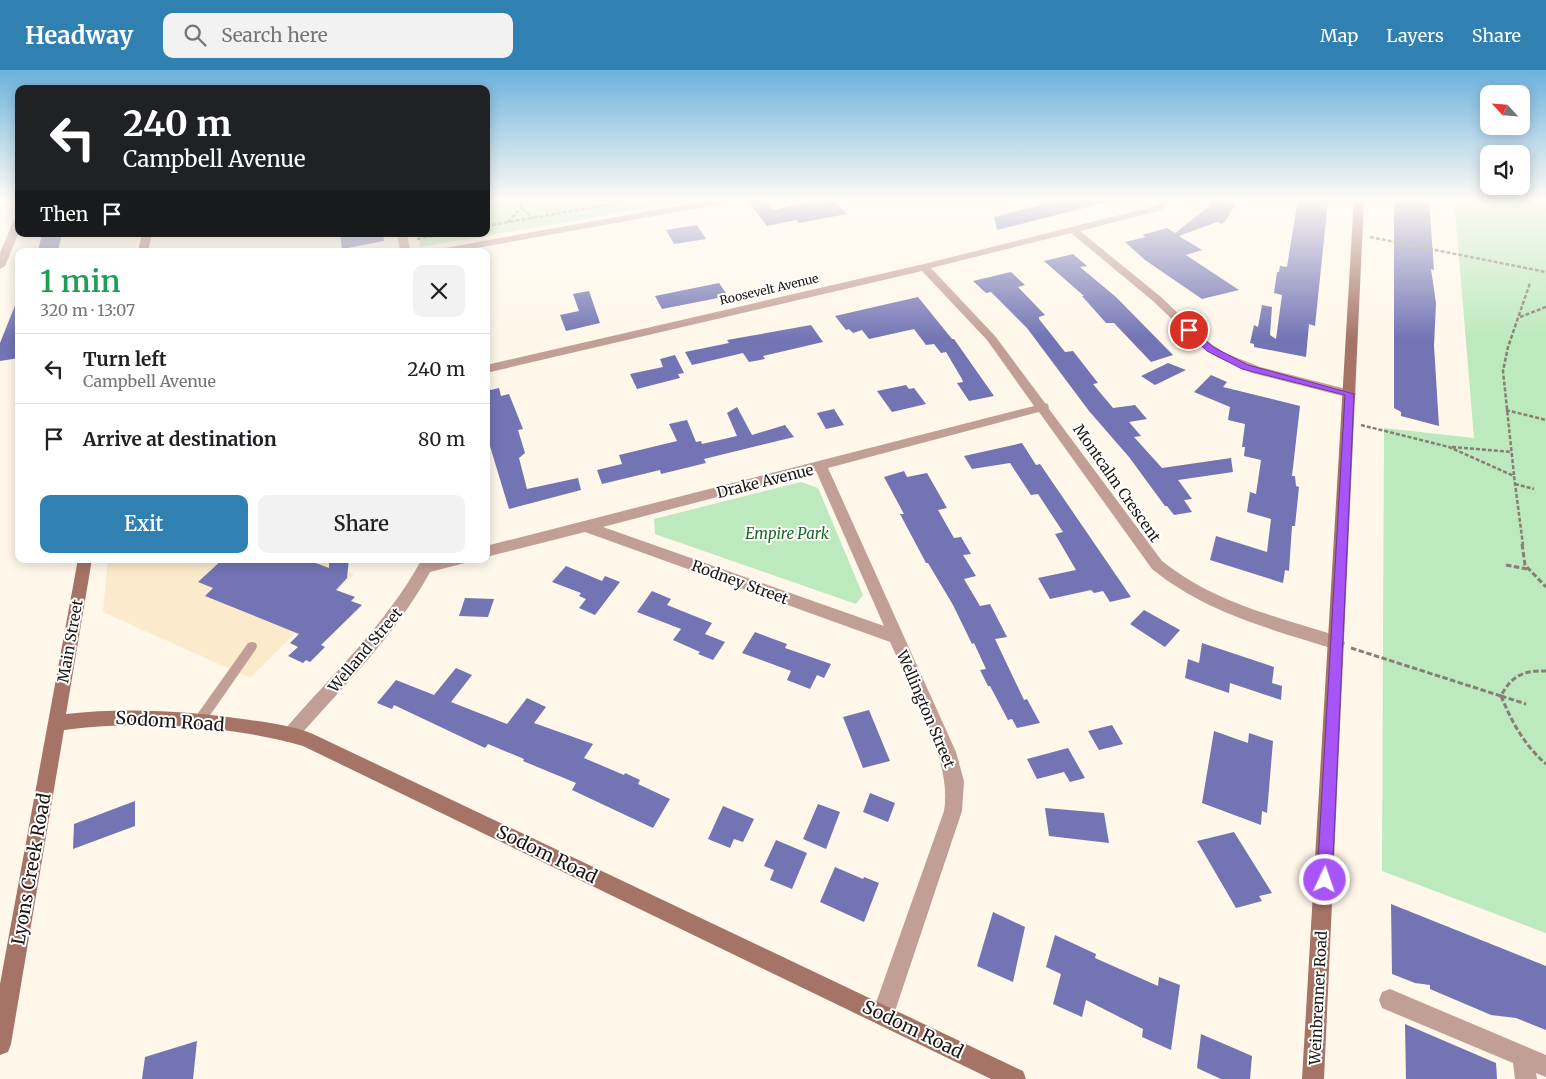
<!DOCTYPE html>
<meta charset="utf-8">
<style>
body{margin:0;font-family:Merriweather,serif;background:#f2f2f2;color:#202124;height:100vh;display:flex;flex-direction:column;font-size:19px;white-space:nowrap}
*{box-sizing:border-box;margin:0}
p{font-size:16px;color:#757577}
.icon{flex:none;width:28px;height:28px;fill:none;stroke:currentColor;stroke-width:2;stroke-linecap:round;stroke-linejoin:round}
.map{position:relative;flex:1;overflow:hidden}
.side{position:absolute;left:15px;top:178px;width:475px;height:315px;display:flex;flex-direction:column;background:#fff;border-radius:10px;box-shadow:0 2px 12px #0003}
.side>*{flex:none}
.banner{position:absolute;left:15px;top:15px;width:475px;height:152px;border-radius:10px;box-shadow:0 2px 12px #0003;background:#202124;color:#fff;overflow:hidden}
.needle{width:32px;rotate:296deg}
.controls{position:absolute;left:1480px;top:15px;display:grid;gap:10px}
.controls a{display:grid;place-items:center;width:50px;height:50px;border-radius:10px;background:#fff;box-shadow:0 2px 12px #0003;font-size:25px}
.pin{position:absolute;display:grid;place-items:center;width:42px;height:42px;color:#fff;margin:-21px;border:2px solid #fff;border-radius:50%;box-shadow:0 1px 5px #0007}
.me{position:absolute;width:55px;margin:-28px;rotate:3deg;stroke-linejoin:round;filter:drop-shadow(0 0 4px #0008)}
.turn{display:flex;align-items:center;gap:18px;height:105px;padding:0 25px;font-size:22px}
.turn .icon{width:65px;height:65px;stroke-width:2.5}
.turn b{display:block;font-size:35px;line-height:42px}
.then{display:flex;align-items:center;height:48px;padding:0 25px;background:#0003;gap:10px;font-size:19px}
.round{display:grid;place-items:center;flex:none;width:52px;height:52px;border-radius:10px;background:#f2f2f2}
.summary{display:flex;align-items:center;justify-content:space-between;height:85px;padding:0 25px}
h1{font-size:30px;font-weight:600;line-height:38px;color:#1e9e55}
.cta{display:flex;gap:10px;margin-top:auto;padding:10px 25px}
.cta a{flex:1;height:58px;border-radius:10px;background:#3080b1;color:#fff;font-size:20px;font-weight:600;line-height:58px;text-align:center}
.cta a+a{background:#f2f2f2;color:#202124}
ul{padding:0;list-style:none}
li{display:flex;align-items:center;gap:15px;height:70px;padding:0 25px;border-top:1px solid #e0e0e0}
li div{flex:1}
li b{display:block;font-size:19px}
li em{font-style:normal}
header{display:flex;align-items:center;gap:30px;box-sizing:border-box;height:70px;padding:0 25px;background:#3080b1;color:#fff}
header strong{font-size:24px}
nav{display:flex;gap:28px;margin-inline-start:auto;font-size:18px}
.search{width:350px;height:45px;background:#f2f2f2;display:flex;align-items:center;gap:12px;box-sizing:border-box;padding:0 18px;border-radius:10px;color:#757577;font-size:19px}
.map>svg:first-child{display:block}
.built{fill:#fbebcc}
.green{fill:#bce9bd}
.building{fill:#7274b4}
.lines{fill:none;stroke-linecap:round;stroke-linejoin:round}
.path-far1{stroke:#867f74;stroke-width:2.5;stroke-dasharray:4 2;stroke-linecap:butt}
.path{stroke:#867f74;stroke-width:3;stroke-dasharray:5.5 2.5;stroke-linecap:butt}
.lane{fill:#c29f96;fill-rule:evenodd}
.street{fill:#c29f96;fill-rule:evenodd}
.secondary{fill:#a67467;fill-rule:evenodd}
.route{fill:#a855f7;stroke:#6d37a1}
.labels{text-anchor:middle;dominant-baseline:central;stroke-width:4;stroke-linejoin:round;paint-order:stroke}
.far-street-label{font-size:12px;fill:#1c170f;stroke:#fff}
.street-label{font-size:15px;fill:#1c170f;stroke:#fff}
.park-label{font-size:15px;font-style:italic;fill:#186824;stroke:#fff}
.near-street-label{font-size:18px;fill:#1c170f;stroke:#fff}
</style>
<header>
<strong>Headway</strong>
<div class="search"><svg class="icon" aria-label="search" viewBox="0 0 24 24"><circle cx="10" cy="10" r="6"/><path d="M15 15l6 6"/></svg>Search here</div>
<nav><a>Map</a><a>Layers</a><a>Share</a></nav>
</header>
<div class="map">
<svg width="1546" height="1009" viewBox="0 0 1546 1009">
<rect width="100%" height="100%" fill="#fff7e9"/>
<path class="built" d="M108 489H315L354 504 250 608 103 542Z"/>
<path class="green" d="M486 128H706L420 177 418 164H486Z
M1454 128H1546V863L1382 801 1384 358 1474 368Z
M801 412 818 418 863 525 856 534 655 464 654 449Z"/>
<path class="building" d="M746 128H763L773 140 831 128 847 144 799 153 796 150 767 156Z
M1066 128H1103L1104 133 997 160 994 147Z
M1214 128 1237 132 1226 150 1222 154 1217 152 1179 166 1202 180 1186 185 1239 220 1202 229 1145 190 1125 172 1146 167 1142 165 1167 158 1175 163 1208 137Z
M1298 128H1324V130L1328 131 1315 256 1309 254 1306 287 1254 277V274L1250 273 1254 255 1258 257 1262 235 1272 237 1270 265 1276 269 1282 225 1274 223 1277 202H1279L1280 196 1287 197Z
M1394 128 1429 130 1434 200 1431 199 1436 233 1434 276 1439 356 1401 346V342L1394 338Z
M697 155 706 169 674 174 666 160Z
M42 164H62L58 181H38Z
M340 164H383L384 171 342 179Z
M1073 184 1087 196 1080 197 1116 227 1173 285 1151 292 1114 253H1106L1082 226H1084L1044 191Z
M1011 202 1025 215 1018 217 1045 245 1039 247V249L1065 282 1073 281 1098 313 1093 314 1113 338 1135 335 1147 349 1129 352 1141 366 1134 367 1162 398 1231 388 1233 402 1178 410 1192 429 1184 430 1192 442 1174 445 1167 436H1165L1129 387 1089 341 1027 258 991 222 986 223 973 211Z
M719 213 728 226 662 239 655 226Z
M589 221 600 253 566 261 560 245 579 241 573 224Z
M918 227 952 269H954L994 326 969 331 957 313 963 312 962 309 946 282 941 283 934 274 926 275 914 259 869 269 862 260 853 263 849 259 846 260 835 246Z
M18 228 19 288 0 291V273Z
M811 255 823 272 763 286 765 289 749 292 743 283 692 295 685 282 729 273 727 270Z
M675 285 684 303 678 304 680 308 637 319 630 304 663 297 660 289Z
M1168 293 1186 300 1155 315 1141 306Z
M1211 305 1227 312 1223 317 1300 336 1292 406H1295L1296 416 1299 417 1295 456H1292L1289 501 1285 500 1283 513 1210 490 1216 466 1267 482 1271 449 1247 442 1250 422 1256 424 1261 390 1244 386 1245 377H1242L1245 354 1228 350 1230 337 1194 322Z
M906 315 909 319 914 318 926 334 892 342 877 321Z
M499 318 501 326 509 324 523 359 518 360 525 383 519 388 527 419 578 408 581 420 509 439 486 363V321Z
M737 337 752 365 785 355 794 367 704 389 706 393 661 404 660 400 602 414 597 400 622 394 619 385 677 371 669 354 687 350 696 372 701 371 702 374 737 366 727 343Z
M834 339 844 355 826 359 817 343Z
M1022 373 1036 395 1040 394 1131 527 1110 532 1103 521 1094 523 1091 520 1050 529 1038 508 1076 500 1055 464 1063 462 1038 424 1031 425 1010 393 972 399 964 386Z
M904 401 907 407 927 403 947 438 938 440 954 468 961 467 971 484 963 485 976 506 964 509 980 536 990 534 1007 567 995 569 1024 630 1027 629 1040 653 1017 658 1012 649 1008 650 990 616H988L980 600 986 599 974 573 972 574 953 535 928 493H926L900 444H904L884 407Z
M223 489H305L329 498V489H349L347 508 336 520 355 527 351 531 362 535 321 575 325 577 310 592 306 590 303 593 288 586 298 577 290 573 299 564 205 526 213 518 198 512Z
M566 496 602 511 605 506 620 512 595 545 579 538 586 529 579 526 581 523 552 512Z
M652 521 671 529 667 535 712 553 705 564 725 572 713 590 698 584 700 582 673 570 681 559 637 542Z
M465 528 494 529 488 547 459 546Z
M1144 540 1180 560 1165 577 1130 554Z
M755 562 787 574 785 578 831 594 824 608 817 605 810 619 787 610 791 601 742 583Z
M1202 573 1274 597 1272 613 1282 616 1281 630 1230 613 1229 623 1185 608 1188 589 1199 593Z
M456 598 472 605 451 632 507 654 527 628 546 637 534 653 593 674 584 688 624 705 625 703 640 710 638 714 670 729 653 758 572 720 576 713 523 691 524 689 488 674 485 678 394 635 392 639 377 633 396 610 434 625Z
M869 640 890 691 863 698 843 647Z
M1112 655 1123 674 1099 680 1088 661Z
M1214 661 1248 673 1249 663 1273 671 1267 743 1262 741 1261 755 1202 733Z
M1068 678 1085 708 1070 712 1064 702 1037 709 1027 689Z
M870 723 895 733 888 752 863 742Z
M135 731V756L73 779 74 754Z
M818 734 840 742 826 779 803 769Z
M723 736 754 749 743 772 734 769 730 778 708 769Z
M1045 738 1104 743 1109 773 1049 766Z
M1234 762 1272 823 1259 826 1262 831 1236 838 1197 771Z
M776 770 807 783 792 819 770 810 774 800 764 796Z
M835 797 863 809 864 807 879 813 864 852 820 832Z
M1391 834 1546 896V960L1516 948 1491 945 1430 919V915L1415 913 1392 904Z
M993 842 1025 857 1013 912 977 896Z
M1055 865 1096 884 1095 888 1158 916 1159 907 1180 915 1171 980 1142 967 1143 959 1086 930 1082 947 1053 934 1061 904 1046 897Z
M1405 954 1496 993 1497 1009H1406Z
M1201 964 1252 986 1250 1009H1221L1197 998Z
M197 971 193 1009H142L145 987Z"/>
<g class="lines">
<path class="path-far1" d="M518 128 521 138 533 148
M508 152 521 138
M486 156 646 128
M1370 167 1546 202
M417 169 443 164
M1520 247 1546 237
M1506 340 1546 350
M1361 355 1449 377 1514 406 1523 475
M1452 377 1512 382
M1514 405 1503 301 1508 277 1530 213
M1515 414 1534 419"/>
<path class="path" d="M1522 474 1525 495 1546 517
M1506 495 1527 499
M1351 578 1501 626C1511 606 1524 600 1546 601
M1501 626C1512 652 1524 675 1546 694
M1501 626 1526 634"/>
<path class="lane" d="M252 572 256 573 257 576 256 579 204 654 200 655 196 654 194 650 196 646 248 573Z"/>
<path class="street" d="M721 128H743L738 131 460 181H440L445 178Z
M1165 128H1176L1161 140 1080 161 1161 227 1207 271 1225 283 1260 297 1354 321 1356 324 1354 327 1350 328 1252 303 1217 287 1199 275 1153 231 1071 163 931 198 995 266 1045 333 1048 334 1049 339 1162 491C1218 535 1277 546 1343 568L1345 573 1343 578 1337 580C1271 559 1206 543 1152 499L1039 342 828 398 956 682 964 711 962 741 894 944 891 952 883 955 875 952 872 944 944 741C953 692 910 618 890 572L585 462 486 487V476L1034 336 987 270 922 201 486 303V295L924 194 1155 136ZM816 401 884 556 603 457Z
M19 146V162L5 196 0 199V183L14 149Z
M397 164H407L410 181H400Z
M422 489H467L465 493 430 502C396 565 343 616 297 669L291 672 285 669 282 664 285 659C333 604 387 553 422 489Z
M1390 919 1546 985V1007L1536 1003 1537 1009H1515L1513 993 1382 938 1379 930 1382 922Z"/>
<path class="secondary" d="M1354 128H1364L1324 1009H1302Z
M142 164H152L148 181H138Z
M78 489H92L66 644C127 637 189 641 250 650 271 653 293 656 313 664L1023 1001 1026 1009H991L303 676C229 655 140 650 64 660L11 974 8 982 0 985V914Z"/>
</g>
<linearGradient id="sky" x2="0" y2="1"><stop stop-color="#6cb2dd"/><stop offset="0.48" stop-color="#fffbf5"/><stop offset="1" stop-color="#fffbf5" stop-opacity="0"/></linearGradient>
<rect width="1546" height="269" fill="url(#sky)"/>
<path class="route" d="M1186 258H1192L1213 277 1248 295 1354 324 1332 810 1330 816 1325 818 1320 816 1317 810 1345 325 1242 299 1207 281 1186 262Z"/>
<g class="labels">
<g class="far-street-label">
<text transform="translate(769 219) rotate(-13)">Roosevelt Avenue</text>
</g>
<g class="street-label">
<text transform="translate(765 411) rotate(-14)">Drake Avenue</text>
<text transform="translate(1117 413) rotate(55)">Montcalm Crescent</text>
<text transform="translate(740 512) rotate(20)">Rodney Street</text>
<text transform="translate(70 571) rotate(-80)">Main Street</text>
<text transform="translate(365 580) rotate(-50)">Welland Street</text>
<text transform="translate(926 639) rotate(67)">Wellington Street</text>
<text transform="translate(1318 928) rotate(-87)">Weinbrenner Road</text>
</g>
<g class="park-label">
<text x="787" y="463">Empire Park</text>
</g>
<g class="near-street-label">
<text transform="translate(170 651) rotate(4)">Sodom Road</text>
<text transform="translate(547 784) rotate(26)">Sodom Road</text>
<text transform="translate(31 799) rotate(-80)">Lyons Creek Road</text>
<text transform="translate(913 959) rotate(26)">Sodom Road</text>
</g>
</g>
</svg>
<div class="controls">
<a><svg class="needle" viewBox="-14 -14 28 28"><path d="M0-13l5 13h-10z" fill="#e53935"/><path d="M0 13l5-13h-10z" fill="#757577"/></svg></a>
<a><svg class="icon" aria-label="sound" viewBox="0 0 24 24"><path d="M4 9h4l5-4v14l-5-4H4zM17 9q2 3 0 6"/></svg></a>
</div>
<div class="pin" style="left:1189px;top:260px;background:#d93025"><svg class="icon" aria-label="arrive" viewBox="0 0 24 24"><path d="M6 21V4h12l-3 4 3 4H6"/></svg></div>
<svg class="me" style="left:1325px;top:810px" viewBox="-20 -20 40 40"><circle r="17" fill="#a855f7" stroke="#fff" stroke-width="3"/><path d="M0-11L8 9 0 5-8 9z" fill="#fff"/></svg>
<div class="banner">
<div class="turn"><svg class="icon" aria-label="left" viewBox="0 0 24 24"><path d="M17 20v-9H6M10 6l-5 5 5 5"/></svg><div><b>240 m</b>Campbell Avenue</div></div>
<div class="then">Then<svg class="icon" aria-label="arrive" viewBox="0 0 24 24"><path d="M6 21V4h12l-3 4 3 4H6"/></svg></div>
</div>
<section class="side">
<div class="summary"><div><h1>1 min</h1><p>320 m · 13:07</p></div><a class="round"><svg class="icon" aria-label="close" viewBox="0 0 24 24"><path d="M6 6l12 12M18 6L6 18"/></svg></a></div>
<ul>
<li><svg class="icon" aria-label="left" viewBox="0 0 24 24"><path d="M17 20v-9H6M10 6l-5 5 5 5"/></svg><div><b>Turn left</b><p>Campbell Avenue</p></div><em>240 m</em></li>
<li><svg class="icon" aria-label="arrive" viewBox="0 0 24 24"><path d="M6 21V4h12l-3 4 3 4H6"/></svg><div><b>Arrive at destination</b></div><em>80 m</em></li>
</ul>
<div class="cta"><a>Exit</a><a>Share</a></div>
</section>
</div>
